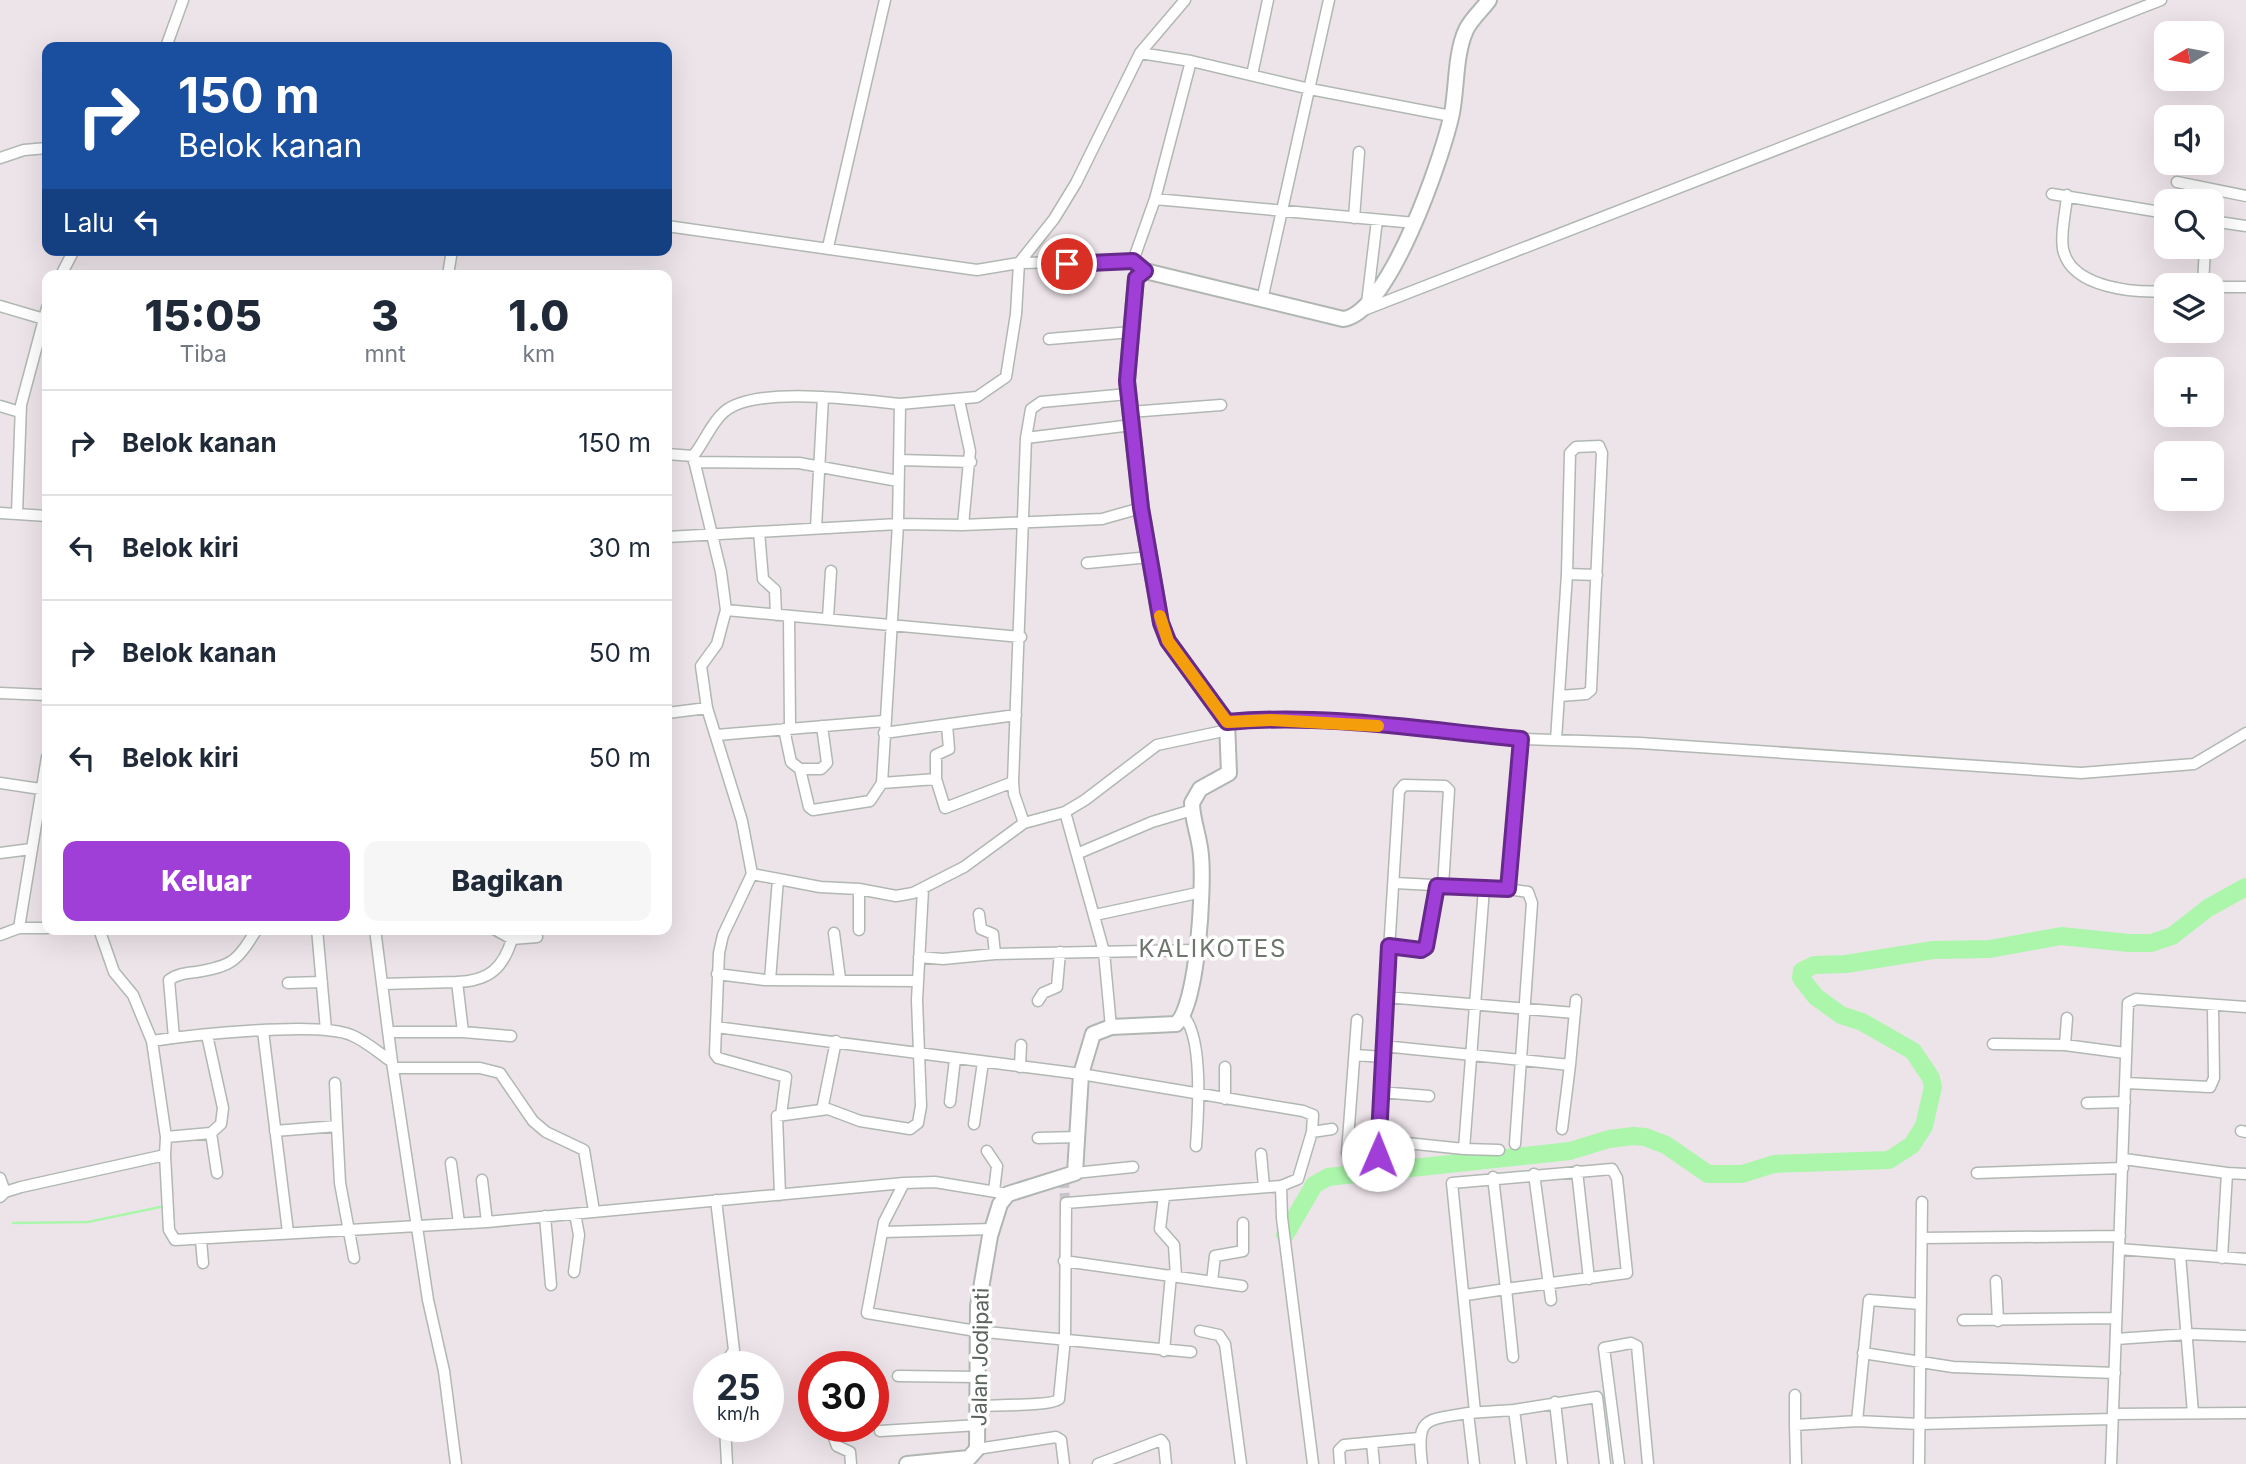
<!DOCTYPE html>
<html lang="id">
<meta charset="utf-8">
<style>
body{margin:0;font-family:Inter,sans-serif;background:#f6f6f7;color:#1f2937;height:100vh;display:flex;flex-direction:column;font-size:26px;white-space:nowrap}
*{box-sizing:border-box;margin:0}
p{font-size:23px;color:#747a83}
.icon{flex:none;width:38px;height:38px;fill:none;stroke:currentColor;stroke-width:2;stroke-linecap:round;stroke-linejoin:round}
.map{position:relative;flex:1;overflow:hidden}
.drawer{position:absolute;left:42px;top:270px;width:630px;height:665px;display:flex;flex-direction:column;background:#fff;border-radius:14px;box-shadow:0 7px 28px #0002}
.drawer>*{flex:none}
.banner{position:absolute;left:42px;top:42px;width:630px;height:214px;border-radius:14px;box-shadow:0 7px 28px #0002;background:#1a4fa0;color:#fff;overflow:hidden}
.needle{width:46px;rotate:260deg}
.fabs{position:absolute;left:2154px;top:21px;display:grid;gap:14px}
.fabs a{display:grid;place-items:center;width:70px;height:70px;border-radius:14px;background:#fff;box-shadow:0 7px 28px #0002;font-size:35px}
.speed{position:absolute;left:693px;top:1351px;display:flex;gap:14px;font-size:35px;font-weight:700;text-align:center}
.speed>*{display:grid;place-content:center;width:91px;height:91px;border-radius:50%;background:#fff;box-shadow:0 7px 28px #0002;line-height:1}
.speed small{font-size:18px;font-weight:400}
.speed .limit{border:10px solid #d22;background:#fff;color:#111}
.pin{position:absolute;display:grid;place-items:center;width:60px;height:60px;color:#fff;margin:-30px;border:4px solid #fff;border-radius:50%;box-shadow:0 2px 7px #0007}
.me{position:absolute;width:77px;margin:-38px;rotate:1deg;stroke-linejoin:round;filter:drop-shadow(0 0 5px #0008)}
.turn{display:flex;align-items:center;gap:24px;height:147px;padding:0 21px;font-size:32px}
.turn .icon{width:91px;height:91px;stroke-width:2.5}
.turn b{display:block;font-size:49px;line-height:60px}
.then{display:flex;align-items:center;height:66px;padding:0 21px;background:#0003;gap:14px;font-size:26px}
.eta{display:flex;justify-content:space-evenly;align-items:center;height:119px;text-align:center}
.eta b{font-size:42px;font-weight:800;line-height:49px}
.cta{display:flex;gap:14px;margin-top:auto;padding:14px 21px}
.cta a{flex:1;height:80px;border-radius:14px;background:#9f3fd7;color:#fff;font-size:28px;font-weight:800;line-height:80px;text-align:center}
.cta a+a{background:#f6f6f7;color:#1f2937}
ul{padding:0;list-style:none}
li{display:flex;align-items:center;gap:21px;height:105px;padding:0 21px;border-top:2px solid #e0e1e3}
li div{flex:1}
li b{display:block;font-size:26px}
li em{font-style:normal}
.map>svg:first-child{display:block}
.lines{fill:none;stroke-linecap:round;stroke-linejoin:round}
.stream{stroke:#abf6ab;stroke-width:2.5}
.river{stroke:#abf6ab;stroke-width:18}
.street-tunnel{stroke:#c9c4c7;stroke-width:10;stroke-dasharray:10 5;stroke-linecap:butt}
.street-casing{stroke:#b1b8b2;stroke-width:13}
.secondary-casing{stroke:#b0b7b2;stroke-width:18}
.street{stroke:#fff;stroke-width:10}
.secondary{stroke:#fff;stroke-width:14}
.route-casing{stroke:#67298c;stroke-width:18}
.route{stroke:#9f3fd7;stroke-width:12}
.slow{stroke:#f59e0b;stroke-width:12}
.labels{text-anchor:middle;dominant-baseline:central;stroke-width:7;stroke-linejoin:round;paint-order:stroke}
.street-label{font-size:21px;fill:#5c635d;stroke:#fff}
.quarter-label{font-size:24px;letter-spacing:2px;fill:#6d756d;stroke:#fff}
</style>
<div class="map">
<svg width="2246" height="1464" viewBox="0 0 2246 1464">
<rect width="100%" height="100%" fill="#ede4ea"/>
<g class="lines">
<path class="stream" d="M13 1223 88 1222 165 1206"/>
<path class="river" d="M1285 1235 1314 1185 1328 1177 1570 1151 1609 1139 1633 1136 1645 1137 1666 1145 1708 1174H1742L1774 1164 1889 1160 1912 1145 1924 1126 1933 1087 1931 1078 1913 1051 1862 1022 1841 1015 1816 997 1801 978 1802 971 1814 965 1846 964 1933 950 1990 949 2061 936 2129 943H2151L2172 936 2208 908 2246 887"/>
<path class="street-tunnel" d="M1064 1178 1065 1204"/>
<defs>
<path id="street" d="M166 47 183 0
M1140 53 1191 61
M1252 75 1268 0
M0 158 24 150 47 148
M2177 182 2246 196
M2052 194 2166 213
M2067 195C2066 212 2060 233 2063 249 2071 289 2137 293 2166 291
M1155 199 1415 223
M1354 218 1359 152
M2212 221 2246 226
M667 226 977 270 1019 263 1133 261 1145 271
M828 247 885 0
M1133 261 1155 199 1191 61 1310 89 1451 116
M61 275 74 250
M448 275 452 250
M2203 285 2205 247
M2212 287H2246
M1262 300 1329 0
M1367 303 1377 220
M0 306 44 319
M1364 310 2161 0
M1049 339 1131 332
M959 400 970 451 963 525
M900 404 977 397 1006 377 1016 314 1019 263 1054 219 1076 183 1140 53 1185 0
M0 406 20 412
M1130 412 1221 405
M1026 438 1132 425
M667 454 693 456C704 443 711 423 724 412 755 385 860 400 900 404L898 524 882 783
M693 456 721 572 726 610 1021 637
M899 460 971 462
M694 462 799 463 898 481
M0 513 17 514 21 405 47 308
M17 514 47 516
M816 528 823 397
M759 532 763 579 775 590 776 615
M667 537 898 524 963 525 1102 519 1141 508
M1087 563 1150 557
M1567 574 1597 575
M789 616 790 728
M828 618 831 571
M0 693 47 695
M707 708 701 666 717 644 726 610
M667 713 707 708 742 821 752 874
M1227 722 1271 720 1357 724 1521 739 1640 743 2081 773 2194 764 2246 733
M784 729 791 762 800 769 809 807 813 810 870 801 882 783 936 779 945 808 1013 782
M1228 730 1157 745 1085 800 1065 812 1024 823 964 867 913 893 896 896 859 889 820 887 752 874 723 935 719 953 716 1027 1081 1074 1303 1111 1313 1115 1312 1132 1332 1129
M884 733 1016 715
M717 735 884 721
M1556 740 1567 574 1570 453 1576 447 1599 446 1602 453 1591 690 1586 694 1559 696
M47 757 19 928H47
M800 769H821L827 763 822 726
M936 779V755L949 749 947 725
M0 783 47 790
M1065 812 1104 952 1111 1027
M1024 823 1014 794 1013 782 1026 438 1031 409 1041 402 1128 394
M0 853 31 849
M1079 853 1152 822 1192 810
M1395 883 1508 889 1521 739
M1443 886 1449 790 1445 786 1404 785 1399 791 1383 1046 1570 1065 1576 1000
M859 889V930
M1508 889 1528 892 1532 903 1515 1144
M979 914 981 929 993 934 995 954
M1095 915 1202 892
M99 929 114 972 133 995 152 1041C190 1035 319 1021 351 1035 366 1041 379 1053 392 1062L428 1300 444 1371 456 1464
M317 929 326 1030
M375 929 392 1062
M494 929 512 939 537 937
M834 933 840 979
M0 935 19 928
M1389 946 1421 950 1426 947 1437 886
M919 957 943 959 995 954 1196 950
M717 974 765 980 918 981
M770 980 778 879
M457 982C488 981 503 969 512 939
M288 983 322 982
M382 984 457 982 463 1032
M1386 997 1575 1013
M1038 1001 1043 993 1057 987 1060 952
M1183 1016C1204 1036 1198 1118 1196 1146
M716 1027 715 1054 718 1058 786 1077 781 1115
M263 1031 288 1232
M388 1032H463L511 1036
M174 1038 169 980C177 974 186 973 196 972 233 966 237 961 257 929
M1993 1044 2065 1045 2125 1053
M2065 1045 2067 1018
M1383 1046 1378 1140 1464 1149 1484 888
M1356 1055 1382 1057
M1020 1067 1021 1045
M393 1068H480L500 1073 533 1121 546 1132 584 1150 594 1211
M335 1083 337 1126
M2126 1083 2210 1087 2214 1078 2213 1006
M1380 1092 1429 1096
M1225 1099V1067
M950 1102 955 1059
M2087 1103 2125 1102
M822 1110 836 1041
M974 1124 983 1062
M1562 1129 1570 1065
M275 1131 337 1126 340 1183 354 1258
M2241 1131 2246 1132
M211 1133 217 1173
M166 1137 211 1133 221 1124 223 1108 207 1035
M1038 1138 1079 1137
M1464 1149 1499 1150
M987 1151 997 1166 994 1191
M1347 1153 1357 1020
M1261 1154 1264 1187
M165 1155 169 1230 175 1240 487 1222 904 1183 935 1182 1008 1194
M1378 1155V1140
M2124 1159 2227 1173 2222 1258
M451 1163 459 1223
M1577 1171 1589 1279
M1075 1173 1133 1167
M1977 1173 2123 1168
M2227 1173 2246 1174
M1534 1174 1551 1300
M0 1178 5 1192
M482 1180 487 1222
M904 1183 884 1222 867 1313 976 1331 1191 1352
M1281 1186 1298 1179 1312 1132
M780 1195 777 1116 828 1109 860 1121 910 1129 918 1123 921 1106 917 1000 923 889
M1164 1196 1160 1229 1174 1245 1176 1276
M0 1197 5 1192 21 1187 165 1155 166 1137 152 1041
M716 1200 734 1350 723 1367
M545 1216 551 1285
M883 1232 993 1229
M1922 1238 2120 1236
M201 1240 203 1263
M2119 1249 2128 1003 2136 999 2246 1007
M2180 1255 2193 1413
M1064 1261 1242 1286
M574 1272 579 1235 575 1214
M1212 1281 1215 1256 1243 1251V1223
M1996 1281 1998 1321
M1466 1295 1506 1289 1493 1177
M1963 1320 2116 1318
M1200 1331 1219 1335 1225 1344 1241 1464
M2116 1339 2188 1334 2246 1336
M1164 1351 1171 1275
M1863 1353 1953 1367 2115 1373
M898 1376 977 1377
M1555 1402 1562 1464
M978 1406C993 1405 1053 1406 1059 1399L1065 1338 1066 1203 1281 1186 1282 1218 1313 1464
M1514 1410 1521 1464
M1475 1412 1452 1183 1612 1169 1617 1178 1627 1273 1506 1289 1513 1357
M1468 1413 1514 1410 1597 1397 1605 1464
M2113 1414 2246 1413
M1857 1421 1869 1300 1920 1304
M1795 1425V1395
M725 1426 727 1464
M831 1429 837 1446 850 1452 851 1464
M880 1431 979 1425
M1372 1443 1374 1464
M977 1449 1056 1437 1061 1440 1064 1464
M1098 1464 1161 1440 1164 1444 1166 1464
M1340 1464 1339 1450 1344 1445 1419 1438
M1422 1464C1416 1417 1425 1420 1468 1413L1474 1464
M1619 1464 1604 1348 1631 1343 1637 1346 1648 1464
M1796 1464 1795 1425 1857 1421 1919 1424 2112 1419
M1919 1464 1922 1202
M2111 1464 2119 1249 2246 1259"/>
<path id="secondary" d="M907 1464 969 1458 977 1449 978 1306 990 1236 1000 1204 1008 1194 1075 1173 1081 1074 1093 1034 1111 1027 1176 1024C1198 1006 1204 886 1201 856 1200 838 1192 820 1192 803L1200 789 1229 773 1227 722 1168 641 1161 623 1141 508 1127 381 1136 278 1145 271 1343 319C1389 314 1443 156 1452 113 1457 87 1455 54 1466 30 1471 19 1482 10 1489 0"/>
</defs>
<use href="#street" class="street-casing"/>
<use href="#secondary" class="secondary-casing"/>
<use href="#street" class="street"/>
<use href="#secondary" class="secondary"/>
</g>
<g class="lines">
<defs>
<path id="route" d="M1067 264 1133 261 1145 271 1136 278 1127 381 1141 508 1161 623 1168 641 1227 722C1324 713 1425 730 1521 739L1508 889 1437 886 1426 947 1421 950 1389 946 1378 1155"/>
</defs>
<use href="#route" class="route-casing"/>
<use href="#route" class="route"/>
<path class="slow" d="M1160 616 1168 641 1227 722 1271 720 1378 726"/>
</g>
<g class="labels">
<g class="street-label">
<text transform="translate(980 1357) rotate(-89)">Jalan Jodipati</text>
</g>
<g class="quarter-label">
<text x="1213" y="948">KALIKOTES</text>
</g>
</g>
</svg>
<div class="fabs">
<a><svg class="needle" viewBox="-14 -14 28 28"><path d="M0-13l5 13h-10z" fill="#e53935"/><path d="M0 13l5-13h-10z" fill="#747a83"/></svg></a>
<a><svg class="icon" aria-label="sound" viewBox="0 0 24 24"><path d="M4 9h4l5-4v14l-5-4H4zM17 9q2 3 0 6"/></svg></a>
<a><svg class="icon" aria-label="search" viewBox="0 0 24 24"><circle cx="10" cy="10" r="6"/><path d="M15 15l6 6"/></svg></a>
<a><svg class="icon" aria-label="layers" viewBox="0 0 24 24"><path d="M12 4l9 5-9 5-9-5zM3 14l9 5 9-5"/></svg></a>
<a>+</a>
<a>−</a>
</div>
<div class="speed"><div>25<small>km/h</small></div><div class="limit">30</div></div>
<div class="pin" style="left:1067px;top:264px;background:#d93025"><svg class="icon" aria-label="arrive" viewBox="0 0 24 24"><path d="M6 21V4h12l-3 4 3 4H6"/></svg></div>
<svg class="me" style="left:1378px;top:1155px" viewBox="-20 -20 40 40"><circle r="19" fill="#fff"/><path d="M0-13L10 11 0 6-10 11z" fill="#9f3fd7"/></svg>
<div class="banner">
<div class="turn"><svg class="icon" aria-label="right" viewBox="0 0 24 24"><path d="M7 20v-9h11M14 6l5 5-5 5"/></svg><div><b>150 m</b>Belok kanan</div></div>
<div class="then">Lalu<svg class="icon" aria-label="left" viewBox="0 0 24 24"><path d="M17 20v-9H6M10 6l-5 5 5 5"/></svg></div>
</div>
<section class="drawer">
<div class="eta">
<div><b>15:05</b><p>Tiba</p></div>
<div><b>3</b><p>mnt</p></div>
<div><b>1.0</b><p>km</p></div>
</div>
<ul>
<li><svg class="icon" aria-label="right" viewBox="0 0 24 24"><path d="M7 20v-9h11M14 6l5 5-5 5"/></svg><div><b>Belok kanan</b></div><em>150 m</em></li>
<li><svg class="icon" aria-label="left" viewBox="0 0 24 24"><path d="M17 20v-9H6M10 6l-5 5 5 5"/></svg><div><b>Belok kiri</b></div><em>30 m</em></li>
<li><svg class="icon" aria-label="right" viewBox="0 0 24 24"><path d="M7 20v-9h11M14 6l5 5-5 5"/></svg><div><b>Belok kanan</b></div><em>50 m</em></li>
<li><svg class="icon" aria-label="left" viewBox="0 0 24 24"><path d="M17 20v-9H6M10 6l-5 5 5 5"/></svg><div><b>Belok kiri</b></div><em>50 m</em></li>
</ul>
<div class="cta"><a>Keluar</a><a>Bagikan</a></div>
</section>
</div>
